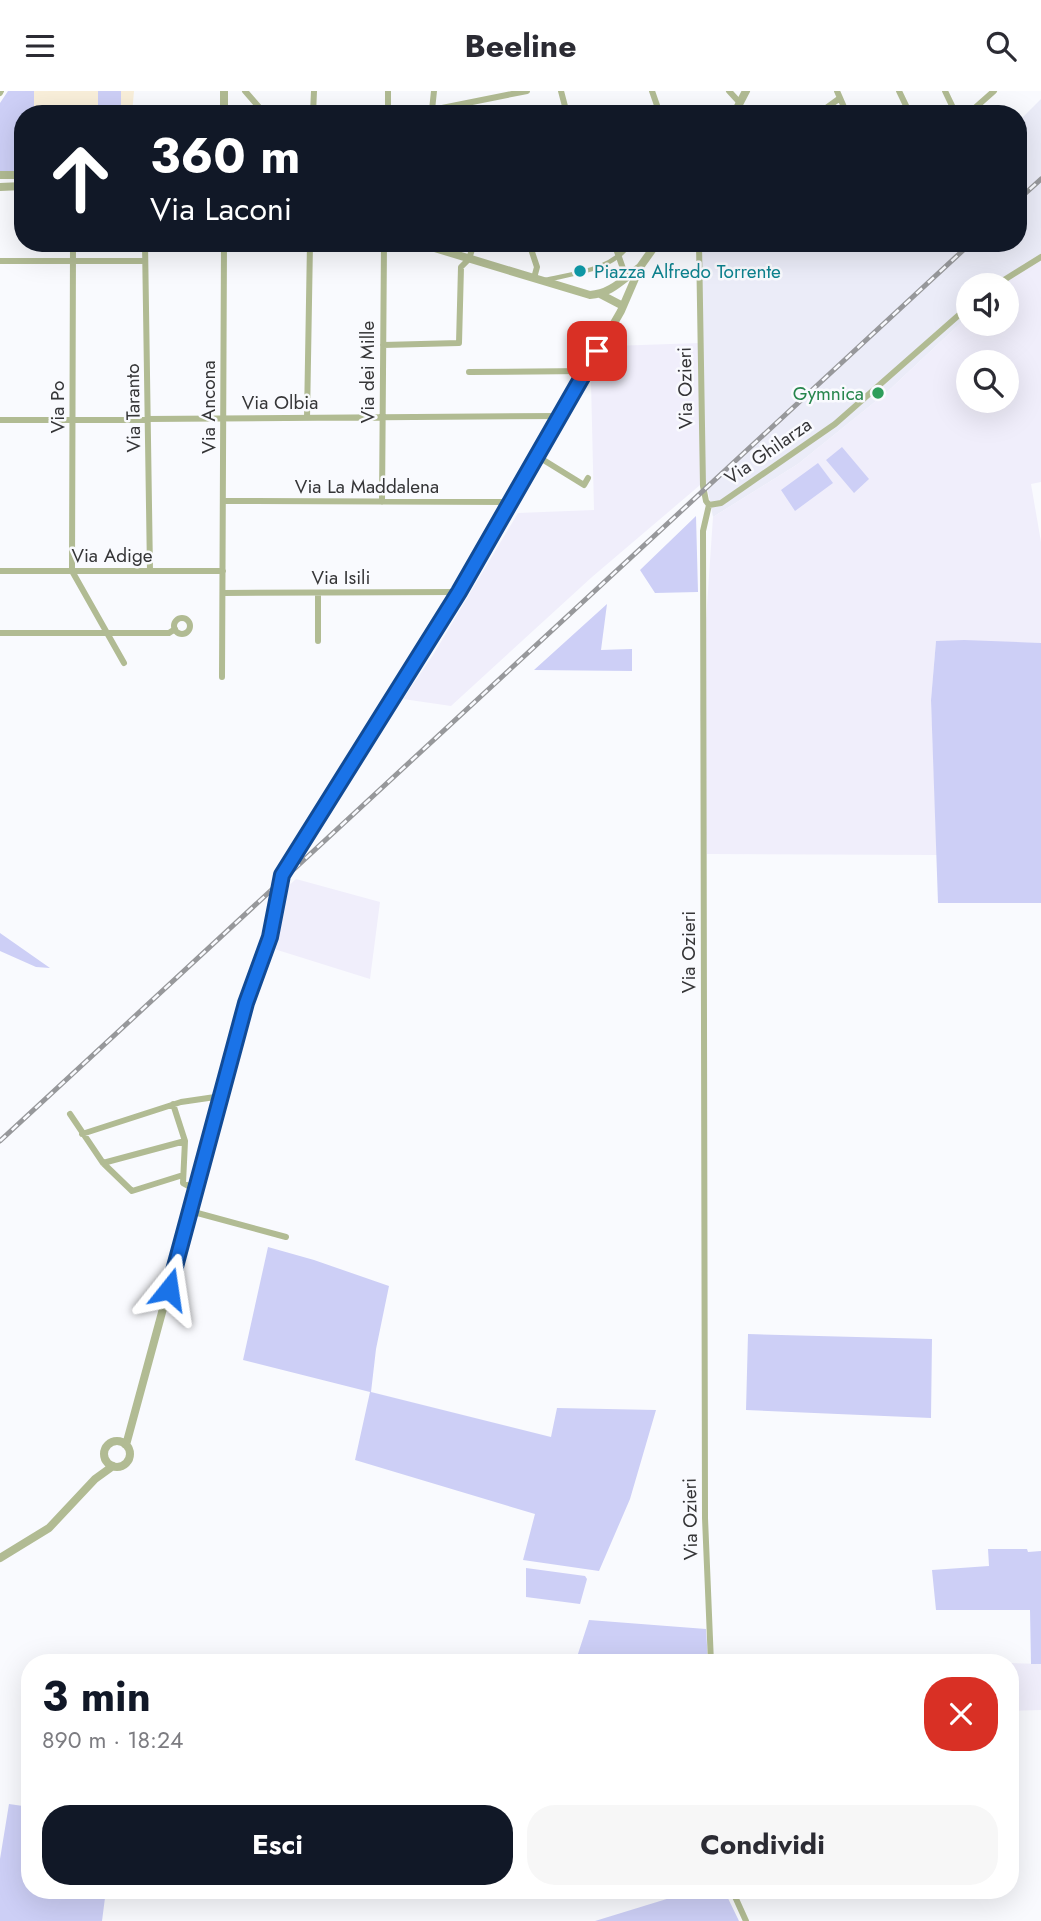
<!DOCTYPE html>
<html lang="it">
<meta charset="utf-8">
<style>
body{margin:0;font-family:Jost,sans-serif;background:#f7f7f7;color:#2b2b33;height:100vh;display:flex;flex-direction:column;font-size:26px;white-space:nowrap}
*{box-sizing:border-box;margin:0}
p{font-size:23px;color:#7c7c81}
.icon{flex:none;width:38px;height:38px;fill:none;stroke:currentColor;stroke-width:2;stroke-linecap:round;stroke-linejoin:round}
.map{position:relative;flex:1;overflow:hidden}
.side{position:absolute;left:21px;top:1563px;width:998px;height:245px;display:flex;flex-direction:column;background:#fff;border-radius:28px;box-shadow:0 7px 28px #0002}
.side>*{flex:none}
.guide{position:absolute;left:14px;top:14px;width:1013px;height:147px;border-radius:28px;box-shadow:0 7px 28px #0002;background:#111827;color:#fff;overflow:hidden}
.fabs{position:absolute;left:956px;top:182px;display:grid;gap:14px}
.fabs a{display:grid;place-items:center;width:63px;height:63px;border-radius:50%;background:#fff;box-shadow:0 7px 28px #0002;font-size:35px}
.pin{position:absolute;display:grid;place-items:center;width:60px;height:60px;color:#fff;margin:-30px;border-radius:14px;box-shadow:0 4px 10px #0006}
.me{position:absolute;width:77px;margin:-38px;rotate:15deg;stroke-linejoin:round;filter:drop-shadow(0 0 5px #0008)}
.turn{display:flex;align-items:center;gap:24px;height:147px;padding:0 21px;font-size:32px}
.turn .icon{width:91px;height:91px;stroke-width:2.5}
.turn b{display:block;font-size:49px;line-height:60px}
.round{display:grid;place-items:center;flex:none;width:74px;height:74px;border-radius:28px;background:#f7f7f7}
.headline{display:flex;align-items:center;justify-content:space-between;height:119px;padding:0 21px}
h1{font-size:42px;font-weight:700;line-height:52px;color:#111827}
.button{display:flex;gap:14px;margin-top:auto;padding:14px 21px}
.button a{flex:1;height:80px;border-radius:28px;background:#111827;color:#fff;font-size:28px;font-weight:700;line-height:80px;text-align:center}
.button a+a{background:#f7f7f7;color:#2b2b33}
header{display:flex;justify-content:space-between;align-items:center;height:91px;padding:0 21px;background:#fff;font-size:32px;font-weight:700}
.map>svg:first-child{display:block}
.built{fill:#ebecf8}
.industrial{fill:#f0eefb;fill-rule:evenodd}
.education{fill:#f9efda}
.green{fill:#cdcff6}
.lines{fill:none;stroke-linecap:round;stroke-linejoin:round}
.pedestrian{stroke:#b1bb93;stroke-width:4.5}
.minor{stroke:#b1bb93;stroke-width:6}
.tertiary{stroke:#b1bb93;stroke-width:8}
.rail-casing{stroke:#97989b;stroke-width:5}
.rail{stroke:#f9fafe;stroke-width:2.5;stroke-dasharray:8;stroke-linecap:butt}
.route-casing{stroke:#114b97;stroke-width:18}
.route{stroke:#1a73e8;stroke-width:12}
.culture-dot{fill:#0f9aa8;stroke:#f9fafe;stroke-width:2.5}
.leisure-dot{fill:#2e9e5b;stroke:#f9fafe;stroke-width:2.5}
.labels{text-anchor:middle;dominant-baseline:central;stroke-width:5;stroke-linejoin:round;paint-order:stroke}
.culture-label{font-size:19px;fill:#0d838f;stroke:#f9fafe;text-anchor:start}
.street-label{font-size:19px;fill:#353537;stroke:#f9fafe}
.leisure-label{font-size:19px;fill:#27864d;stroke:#f9fafe;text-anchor:end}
</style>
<header><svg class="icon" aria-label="menu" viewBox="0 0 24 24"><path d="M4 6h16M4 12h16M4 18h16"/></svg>Beeline<svg class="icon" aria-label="search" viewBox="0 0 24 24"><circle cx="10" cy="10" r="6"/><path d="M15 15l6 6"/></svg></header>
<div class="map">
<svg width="1041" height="1830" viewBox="0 0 1041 1830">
<rect width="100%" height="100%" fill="#f9fafe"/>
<path class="built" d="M1041 8V166L1000 194H968V225L886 302 798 373 713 426 703 375 699 152H1018L1019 30Z"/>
<path class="industrial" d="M1041 166V391L1031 393 1041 451V552L936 550 931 609 937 764 707 763 700 617 713 426 798 373 886 302 968 225V233H1006V194H1000L1024 172ZM968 271H1006V310H968Z
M700 252 703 375 706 389 592 486 451 615 403 608 433 564 518 422 594 419 591 291 612 255Z
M296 788 380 811 370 888 271 857 284 799Z
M1010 1572 1041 1573V1619L1010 1620Z"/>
<path class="education" d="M34 0H134L132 23H34Z"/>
<path class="green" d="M8 0H34V23H23V80H0V12Z
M98 0H121V15H98Z
M842 356 869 388 854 402 826 369Z
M818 372 833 392 795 420 781 399Z
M696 425 698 501 655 502 640 479Z
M607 513 601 559 632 558V580L534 579Z
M964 549 1041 552V812H938L931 609 936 550Z
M0 842 50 877 36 876 0 860Z
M268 1156 314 1169 389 1195 376 1258 371 1301 551 1346 557 1317 656 1319 630 1408 599 1480 523 1469 535 1423 355 1369 370 1301 243 1269Z
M748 1243 932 1248 931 1327 746 1319Z
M988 1458H1027L1028 1461 1041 1460V1573H1031L1030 1519H936L932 1479 989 1475Z
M526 1477 585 1485 587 1488 580 1513 526 1506Z
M589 1529 706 1538 708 1571 575 1572Z
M9 1713 30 1716V1799H106L102 1830H0V1768Z
M696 1799H724L739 1830H595Z"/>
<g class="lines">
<path class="pedestrian" d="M545 189C576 182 612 179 631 152"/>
<path class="minor" d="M245 0 265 23
M434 0 432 19 527 0
M561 0 567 23
M652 0 660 23
M729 0 740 12
M837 0 847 23
M899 0 910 23
M945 0 956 23
M0 2 1 0
M313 23 314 0
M388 23V0
M818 23 840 7
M968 23 994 0
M73 152 72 480 124 572
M145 152 150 480
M529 152 537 176 534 187
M614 152 626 186
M699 152 703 395 706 410 709 414 703 440 705 1427 711 1572
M0 170H145
M996 194 1041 166
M383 254 459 252 461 176 469 168 474 152
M469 281 586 280
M307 327 310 152
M0 329 560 325
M537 365 584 394 588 387
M223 410 510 411
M382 411 384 152
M709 414 721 412 835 333 968 216
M0 480H223
M223 502 459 501
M174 535a8 8 0 1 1 16 0a8 8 0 1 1-16 0Z
M0 542H169L175 538
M318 550V502
M222 586 224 152
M173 1013 185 1050 183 1092 196 1099
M70 1023 103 1072 132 1100 183 1084
M82 1043 181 1011 222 1005
M103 1072 185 1050
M190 1120 286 1146
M732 1799 746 1830"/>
<path class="tertiary" d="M224 23V0
M734 23 746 0
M0 84H23
M0 96 23 95
M418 152 590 204C611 203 623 188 640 176
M600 203 623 215
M104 1363a13 13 0 1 1 26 0a13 13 0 1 1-26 0Z
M126 1354 246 912 270 846 282 784 459 501 621 220 640 176 657 152
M0 1467 49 1437 95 1388 113 1375"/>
<defs>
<path id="rail" d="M1018 109 1041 88
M0 1050 971 152"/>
</defs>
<use href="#rail" class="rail-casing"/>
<use href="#rail" class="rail"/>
</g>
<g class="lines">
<defs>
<path id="route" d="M169 1198 246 912 270 846 282 784 459 501 597 260"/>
</defs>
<use href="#route" class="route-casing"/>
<use href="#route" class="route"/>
</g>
<circle class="culture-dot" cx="580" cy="180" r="7"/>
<circle class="leisure-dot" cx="878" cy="302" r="7"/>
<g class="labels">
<g class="culture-label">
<text x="594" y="180">Piazza Alfredo Torrente</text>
</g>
<g class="street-label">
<text transform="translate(367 281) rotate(-90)">Via dei Mille</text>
<text transform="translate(685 297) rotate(-91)">Via Ozieri</text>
<text x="280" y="311">Via Olbia</text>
<text transform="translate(57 316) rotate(-90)">Via Po</text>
<text transform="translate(208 316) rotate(-90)">Via Ancona</text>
<text transform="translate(133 317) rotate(-91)">Via Taranto</text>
<text transform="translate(768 360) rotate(-35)">Via Ghilarza</text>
<text x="367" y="395">Via La Maddalena</text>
<text x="112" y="464">Via Adige</text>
<text x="341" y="486">Via Isili</text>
<text transform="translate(688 861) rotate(-90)">Via Ozieri</text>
<text transform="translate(690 1428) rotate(-91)">Via Ozieri</text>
</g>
<g class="leisure-label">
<text x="864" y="302">Gymnica</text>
</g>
</g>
</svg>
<div class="fabs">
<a><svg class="icon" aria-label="sound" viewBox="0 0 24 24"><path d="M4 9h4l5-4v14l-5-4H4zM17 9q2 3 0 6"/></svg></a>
<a><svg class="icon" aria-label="search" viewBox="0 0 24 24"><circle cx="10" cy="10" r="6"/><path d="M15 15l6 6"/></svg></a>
</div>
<div class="pin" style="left:597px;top:260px;background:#d93025"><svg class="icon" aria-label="arrive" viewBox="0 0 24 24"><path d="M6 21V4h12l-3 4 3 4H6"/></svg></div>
<svg class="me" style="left:169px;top:1198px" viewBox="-20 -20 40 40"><path d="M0-17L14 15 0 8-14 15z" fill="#1a73e8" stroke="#fff" stroke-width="4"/></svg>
<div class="guide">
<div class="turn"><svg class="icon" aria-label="ahead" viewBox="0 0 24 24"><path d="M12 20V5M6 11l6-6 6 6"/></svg><div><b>360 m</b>Via Laconi</div></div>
</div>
<section class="side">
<div class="headline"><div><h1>3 min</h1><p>890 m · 18:24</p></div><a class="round" style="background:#d93025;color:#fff"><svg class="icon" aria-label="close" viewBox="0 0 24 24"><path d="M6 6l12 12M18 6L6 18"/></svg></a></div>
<div class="button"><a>Esci</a><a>Condividi</a></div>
</section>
</div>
